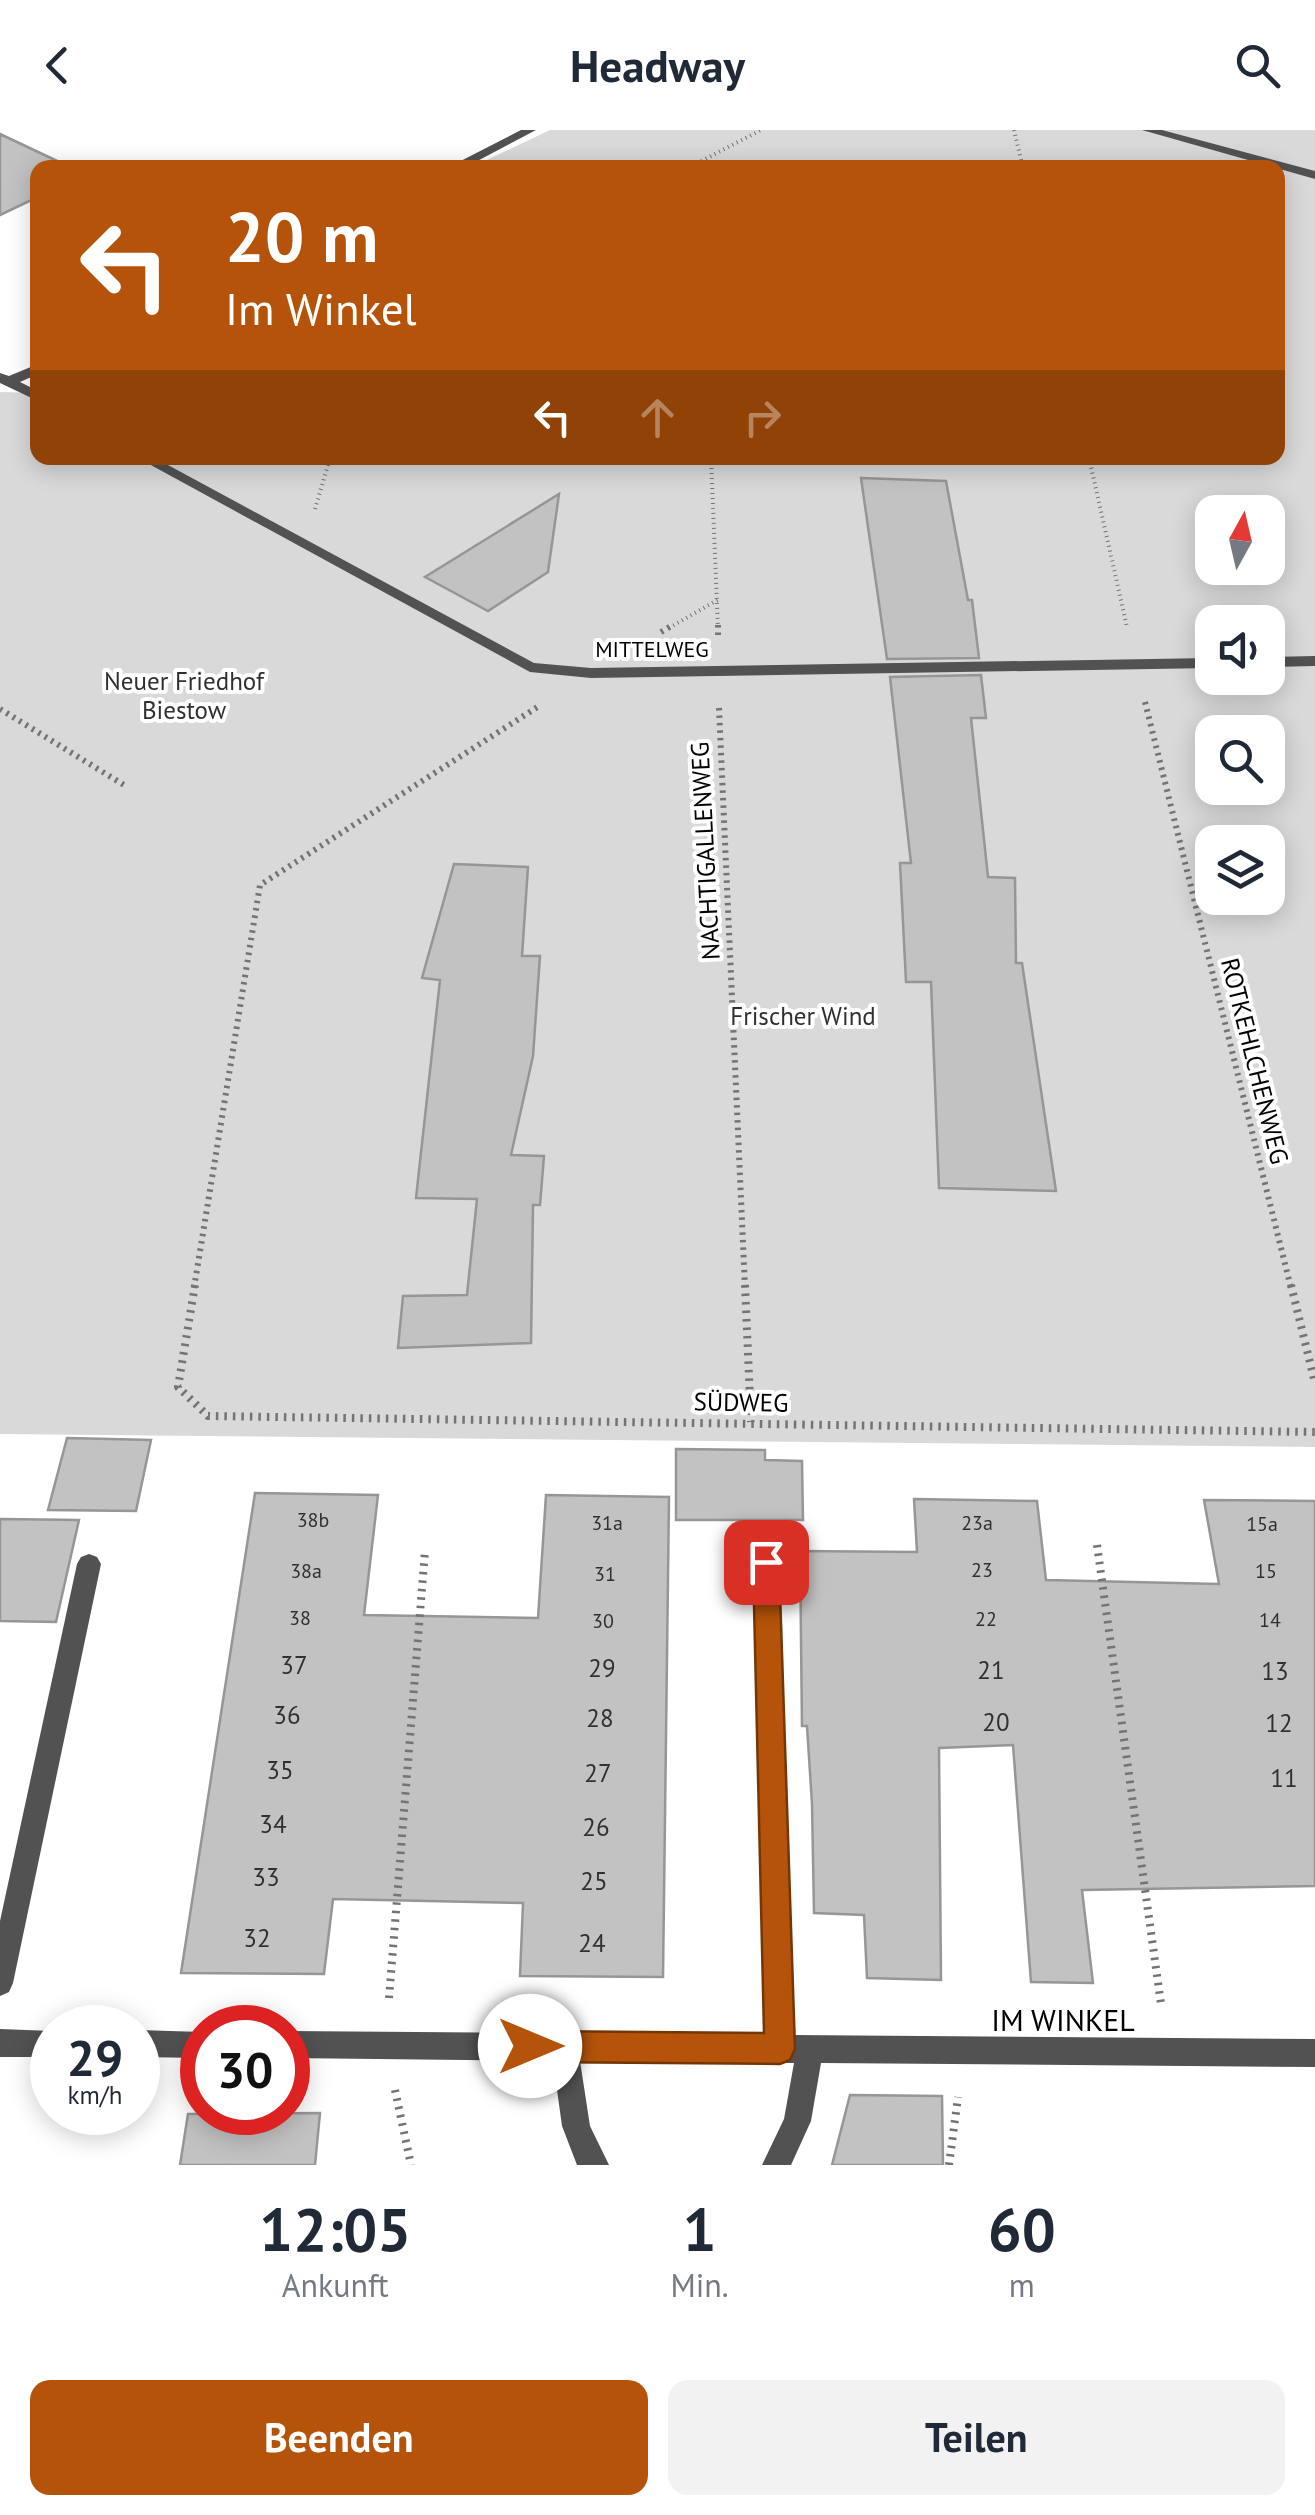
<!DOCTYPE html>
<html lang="de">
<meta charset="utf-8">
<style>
body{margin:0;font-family:"PT Sans",sans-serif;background:#f2f2f3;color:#1f2937;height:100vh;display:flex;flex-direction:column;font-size:38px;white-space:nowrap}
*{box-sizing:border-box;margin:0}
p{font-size:32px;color:#747a83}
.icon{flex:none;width:55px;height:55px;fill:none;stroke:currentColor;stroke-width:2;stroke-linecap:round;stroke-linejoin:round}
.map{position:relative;height:2035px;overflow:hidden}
.side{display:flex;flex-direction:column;background:#fff;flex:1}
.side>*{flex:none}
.guide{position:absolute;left:30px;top:30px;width:1255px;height:305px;border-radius:20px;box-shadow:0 5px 25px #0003;background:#b45309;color:#fff;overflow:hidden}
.needle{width:65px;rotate:8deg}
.tools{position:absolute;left:1195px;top:365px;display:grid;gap:20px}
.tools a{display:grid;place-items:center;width:90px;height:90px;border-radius:20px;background:#fff;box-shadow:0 5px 25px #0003;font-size:50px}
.speed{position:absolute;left:30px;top:1875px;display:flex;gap:20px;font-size:50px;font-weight:700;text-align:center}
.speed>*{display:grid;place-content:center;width:130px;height:130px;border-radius:50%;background:#fff;box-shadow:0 5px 25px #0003;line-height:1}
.speed small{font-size:25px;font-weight:400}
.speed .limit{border:15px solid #d22;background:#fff;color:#111}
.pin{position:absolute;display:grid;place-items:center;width:85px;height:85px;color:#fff;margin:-42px;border-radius:20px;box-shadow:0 5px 15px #0006}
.me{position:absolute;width:110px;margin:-55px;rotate:90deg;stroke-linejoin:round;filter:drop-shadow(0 0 8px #0008)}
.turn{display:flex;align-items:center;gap:35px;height:210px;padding:0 30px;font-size:45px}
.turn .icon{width:130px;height:130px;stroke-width:2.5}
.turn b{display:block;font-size:70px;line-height:85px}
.lanes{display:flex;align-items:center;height:95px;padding:0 30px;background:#0003;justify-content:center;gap:50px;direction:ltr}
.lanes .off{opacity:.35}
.eta{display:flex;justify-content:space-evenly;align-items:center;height:170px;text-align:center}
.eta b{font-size:60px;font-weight:700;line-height:70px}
.cta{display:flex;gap:20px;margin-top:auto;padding:20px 30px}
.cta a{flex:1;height:115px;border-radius:20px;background:#b45309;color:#fff;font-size:40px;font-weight:700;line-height:115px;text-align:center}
.cta a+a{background:#f2f2f3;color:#1f2937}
header{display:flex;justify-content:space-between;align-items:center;height:130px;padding:0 30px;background:#fff;font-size:45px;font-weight:700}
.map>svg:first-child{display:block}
.green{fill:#d9d9d9;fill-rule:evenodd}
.building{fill:#c2c2c2;stroke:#969696;stroke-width:2.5}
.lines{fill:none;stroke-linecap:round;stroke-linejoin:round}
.path-far2{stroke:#747474;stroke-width:4;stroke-dasharray:1 4;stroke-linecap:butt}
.path-far1{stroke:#747474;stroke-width:6;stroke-dasharray:2.5 5;stroke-linecap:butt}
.path{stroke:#747474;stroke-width:8;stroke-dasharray:2.5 6;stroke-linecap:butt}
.service{fill:#525252;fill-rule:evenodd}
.minor{fill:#525252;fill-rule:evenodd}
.route{fill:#b45309;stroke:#753606;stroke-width:2.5}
.labels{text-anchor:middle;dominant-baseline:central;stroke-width:8;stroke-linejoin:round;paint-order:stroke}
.number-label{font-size:20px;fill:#303030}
.far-street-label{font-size:22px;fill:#000;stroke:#fff}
.park-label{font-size:25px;fill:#303030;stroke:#fff}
.street-label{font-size:25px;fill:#000;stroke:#fff}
.near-number-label{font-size:25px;fill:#303030}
.near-street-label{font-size:30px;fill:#000;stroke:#fff}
</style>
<header><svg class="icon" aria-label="back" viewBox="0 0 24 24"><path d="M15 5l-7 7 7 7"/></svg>Headway<svg class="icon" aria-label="search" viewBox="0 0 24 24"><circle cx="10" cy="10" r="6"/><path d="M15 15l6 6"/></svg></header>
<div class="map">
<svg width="1315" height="2035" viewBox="0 0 1315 2035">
<rect width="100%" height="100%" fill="#fff"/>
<path class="green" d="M550 0H1315V1317L0 1304V262L37 263 38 328H1278V38L472 37ZM1212 382H1268V438H1212ZM1212 492H1268V548H1212ZM1212 602H1268V658H1212ZM1212 712H1268V768H1212Z"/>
<path class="building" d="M0 4 72 38H38V67L0 85Z
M861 348 946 351 968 470H972L979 528 887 529Z
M559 364 548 442 488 481 425 447Z
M981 545 986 588H971L988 747 1015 748 1016 833H1022L1056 1061 939 1058 931 852H906L900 733H911L890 547Z
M454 734 528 737 522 826H540L533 926 511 1025 544 1026 540 1075H533L531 1213 398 1218 403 1166 467 1165 477 1069 416 1068 440 850 422 848Z
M67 1308 151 1310 136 1381 48 1380Z
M676 1319 765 1320V1330L802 1331 803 1390H676Z
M255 1363 378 1365 364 1485 538 1488 546 1365 669 1367 663 1847 520 1846 523 1773 333 1769 324 1844 181 1843Z
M914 1369 1037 1371 1046 1450 1219 1454 1204 1370 1315 1371V1756L1082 1760 1093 1853 1031 1852 1013 1615 939 1618 941 1850 867 1848 864 1785 814 1783 812 1674 807 1596H802L800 1421 917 1422Z
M0 1389 79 1390 56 1492 0 1491Z
M850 1965 942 1966 943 2035H832Z
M320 1983 315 2035H180L188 1984Z"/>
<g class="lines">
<path class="path-far2" d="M1014 0 1023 38
M688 38 761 0
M711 328 718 498
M1089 328 1127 497
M315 379 330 328
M669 498 719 469"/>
<path class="path-far1" d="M718 495V506
M661 502 673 495
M1145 572 1291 1158
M719 578 745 1158
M0 579 124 655
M194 1158 260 755 539 576"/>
<path class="path" d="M195 1155 178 1257 208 1286 1315 1302
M745 1155 751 1292
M1291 1155 1315 1253
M1097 1415 1161 1874
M389 1868 425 1421
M395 1960 411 2035
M949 2035 958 1967"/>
<path class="service" d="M521 0H536L464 38H447Z
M1142 0H1162L1315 41V49Z
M38 234V244L20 252 38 261V271L0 253V243L9 246Z
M138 328H155L534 533 591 538 1212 528V538L591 548 530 542Z
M1315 526V536L1268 537V527Z"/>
<path class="minor" d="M766 1422 774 1425 778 1432 793 1905 1315 1909V1937L821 1933 811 1991 791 2035H762L784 1989 794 1933 580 1931 590 1996 609 2035H577L562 1996 553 1931 288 1928V1901L766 1905 754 1432 758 1425Z
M89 1424 97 1427 101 1434 13 1853 9 1862 0 1866V1791L77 1434 81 1427Z
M0 1899 52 1901V1927H0Z
M138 1900 202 1902V1928L138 1927Z"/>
</g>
<path class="route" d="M766 1420 776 1424 779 1432 795 1919 790 1930 780 1934 530 1932 519 1927 515 1916 519 1906 530 1901 764 1903 753 1432 757 1424Z"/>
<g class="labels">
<g class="number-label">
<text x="313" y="1390">38b</text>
<text x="607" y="1393">31a</text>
<text x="977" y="1393">23a</text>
<text x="1262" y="1394">15a</text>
<text x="982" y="1440">23</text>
<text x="306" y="1441">38a</text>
<text x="1266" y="1441">15</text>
<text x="605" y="1444">31</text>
<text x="300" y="1488">38</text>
<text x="986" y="1489">22</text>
<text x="1270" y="1490">14</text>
<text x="603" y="1491">30</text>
</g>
<g class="far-street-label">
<text x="652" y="519">MITTELWEG</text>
</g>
<g class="park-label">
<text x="184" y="551">Neuer Friedhof<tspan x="184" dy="29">Biestow</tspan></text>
<text x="803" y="886">Frischer Wind</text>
</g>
<g class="street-label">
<text transform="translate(705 721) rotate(-93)">NACHTIGALLENWEG</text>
<text transform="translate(1255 931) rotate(76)">ROTKEHLCHENWEG</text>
<text transform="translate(741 1272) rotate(1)">SÜDWEG</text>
</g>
<g class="near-number-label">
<text x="294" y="1535">37</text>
<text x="602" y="1538">29</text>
<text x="991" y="1540">21</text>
<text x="1275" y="1541">13</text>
<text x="287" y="1585">36</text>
<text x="600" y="1588">28</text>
<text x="996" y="1592">20</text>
<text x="1279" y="1593">12</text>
<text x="280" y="1640">35</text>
<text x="598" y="1643">27</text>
<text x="1284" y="1648">11</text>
<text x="273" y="1694">34</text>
<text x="596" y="1697">26</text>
<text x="266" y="1747">33</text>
<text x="594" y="1751">25</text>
<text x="257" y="1808">32</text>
<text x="592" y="1813">24</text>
</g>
<g class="near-street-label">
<text x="1063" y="1889">IM WINKEL</text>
</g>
</g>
</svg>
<div class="tools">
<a><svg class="needle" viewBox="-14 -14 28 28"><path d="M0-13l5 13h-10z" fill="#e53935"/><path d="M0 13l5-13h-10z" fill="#747a83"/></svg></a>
<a><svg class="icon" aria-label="sound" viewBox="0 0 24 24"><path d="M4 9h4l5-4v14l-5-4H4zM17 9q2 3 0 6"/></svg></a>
<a><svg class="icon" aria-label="search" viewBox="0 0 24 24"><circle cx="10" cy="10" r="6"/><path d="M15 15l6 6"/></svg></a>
<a><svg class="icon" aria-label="layers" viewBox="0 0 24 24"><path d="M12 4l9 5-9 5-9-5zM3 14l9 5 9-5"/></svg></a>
</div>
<div class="speed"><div>29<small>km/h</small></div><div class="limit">30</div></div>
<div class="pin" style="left:766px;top:1432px;background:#d93025"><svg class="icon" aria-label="arrive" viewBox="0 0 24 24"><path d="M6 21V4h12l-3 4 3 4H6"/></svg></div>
<svg class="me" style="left:530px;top:1916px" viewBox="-20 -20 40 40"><circle r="19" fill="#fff"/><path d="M0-13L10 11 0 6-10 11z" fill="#b45309"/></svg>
<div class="guide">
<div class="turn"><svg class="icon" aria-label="left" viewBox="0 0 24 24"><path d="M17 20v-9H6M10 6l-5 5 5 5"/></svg><div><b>20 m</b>Im Winkel</div></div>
<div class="lanes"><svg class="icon" aria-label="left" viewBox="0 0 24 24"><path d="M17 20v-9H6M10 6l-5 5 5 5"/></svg><svg class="icon off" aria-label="ahead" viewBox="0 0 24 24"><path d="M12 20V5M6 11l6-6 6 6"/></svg><svg class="icon off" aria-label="right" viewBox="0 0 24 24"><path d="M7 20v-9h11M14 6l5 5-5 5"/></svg></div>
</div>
</div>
<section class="side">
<div class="eta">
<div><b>12:05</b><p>Ankunft</p></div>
<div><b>1</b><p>Min.</p></div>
<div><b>60</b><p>m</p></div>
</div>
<div class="cta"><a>Beenden</a><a>Teilen</a></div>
</section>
